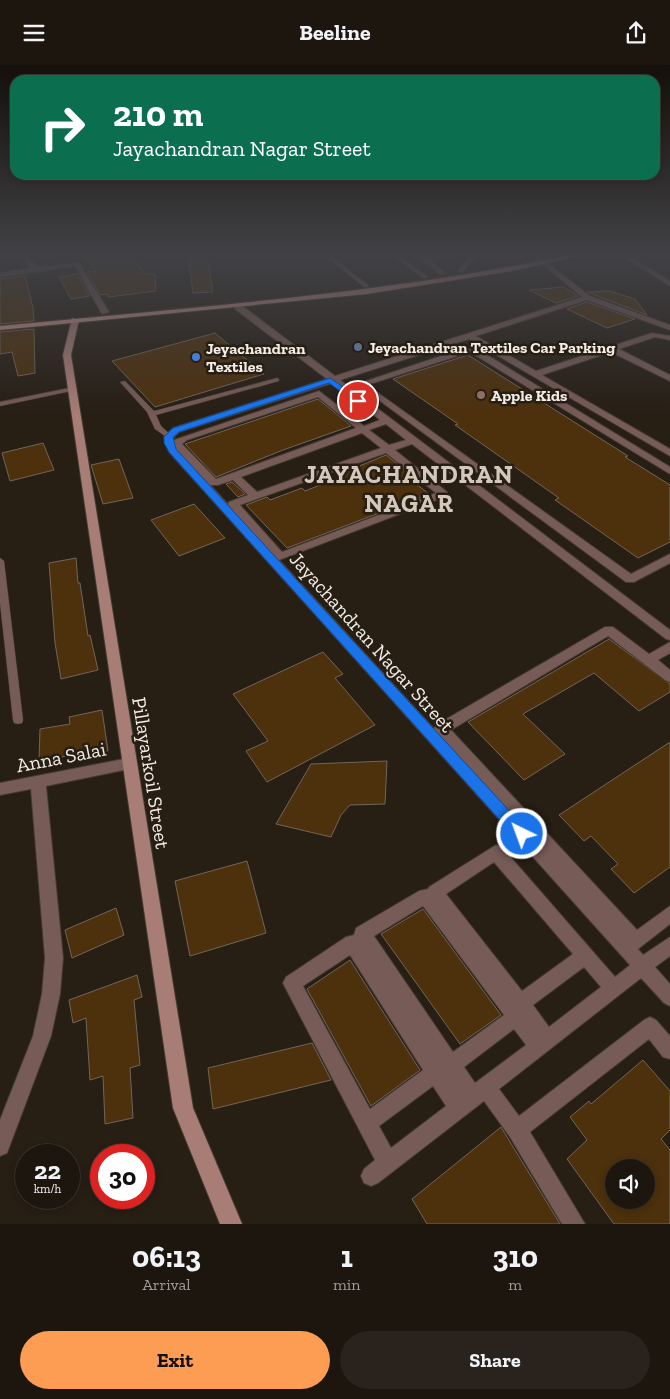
<!DOCTYPE html>
<style>
body{margin:0;font-family:"Zilla Slab",serif;background:#2a231d;color:#f1f3f6;height:100vh;display:flex;flex-direction:column;font-size:19px;white-space:nowrap}
*{box-sizing:border-box;margin:0}
p{font-size:16px;color:#a09f9e}
.icon{flex:none;width:28px;height:28px;fill:none;stroke:currentColor;stroke-width:2;stroke-linecap:round;stroke-linejoin:round}
.map{position:relative;height:1159px;overflow:hidden}
.sheet{display:flex;flex-direction:column;background:#1d160f;flex:1}
.sheet>*{flex:none}
.banner{position:absolute;left:10px;top:10px;width:650px;height:105px;border-radius:15px;box-shadow:0 2px 8px #0003,0 0 0 1px #3b352f;background:#0b6e4f;color:#fff;overflow:hidden}
.fabs{position:absolute;left:605px;top:1094px;display:grid;gap:10px}
.fabs a{display:grid;place-items:center;width:50px;height:50px;border-radius:50%;background:#1d160f;box-shadow:0 2px 8px #0003,0 0 0 1px #3b352f;font-size:25px}
.speed{position:absolute;left:15px;top:1079px;display:flex;gap:10px;font-size:25px;font-weight:700;text-align:center}
.speed>*{display:grid;place-content:center;width:65px;height:65px;border-radius:50%;background:#1d160f;box-shadow:0 2px 8px #0003,0 0 0 1px #3b352f;line-height:1}
.speed small{font-size:12px;font-weight:400}
.speed .limit{border:8px solid #d22;background:#fff;color:#111}
.pin{position:absolute;display:grid;place-items:center;width:42px;height:42px;color:#fff;margin:-21px;border:2px solid #fff;border-radius:50%;box-shadow:0 1px 5px #0007}
.me{position:absolute;width:55px;margin:-28px;rotate:318deg;stroke-linejoin:round;filter:drop-shadow(0 0 4px #0008)}
.turn{display:flex;align-items:center;gap:18px;height:105px;padding:0 20px;font-size:22px}
.turn .icon{width:65px;height:65px;stroke-width:2.5}
.turn b{display:block;font-size:35px;line-height:42px}
.eta{display:flex;justify-content:space-evenly;align-items:center;height:85px;text-align:center}
.eta b{font-size:30px;font-weight:700;line-height:35px}
.cta{display:flex;gap:10px;margin-top:auto;padding:10px 20px}
.cta a{flex:1;height:58px;border-radius:30px;background:#fc9d53;color:#111;font-size:20px;font-weight:700;line-height:58px;text-align:center}
.cta a+a{background:#2a231d;color:#f1f3f6}
header{display:flex;justify-content:space-between;align-items:center;height:65px;padding:0 20px;background:#1d160f;font-size:22px;font-weight:700}
.map>svg:first-child{display:block}
.building{fill:#4d300c;stroke:#71665b;fill-rule:evenodd}
.lines{fill:none;stroke-linecap:round;stroke-linejoin:round}
.lane-casing{stroke:#443b31;stroke-width:1}
.street-casing{stroke:#443b31;stroke-width:2}
.secondary-casing{stroke:#443b31;stroke-width:2}
.primary-casing{stroke:#443b31;stroke-width:2}
.lane{fill:#765b57;fill-rule:evenodd}
.street{fill:#765b57;fill-rule:evenodd}
.secondary{fill:#a87d76;fill-rule:evenodd}
.primary{fill:#ce968e;fill-rule:evenodd}
.route{fill:#1a73e8;stroke:#114b97}
.service-dot{fill:#5c6f8a;stroke:#271e14;stroke-width:2}
.shop-dot{fill:#3f7fe0;stroke:#271e14;stroke-width:2}
.education-dot{fill:#8d6e63;stroke:#271e14;stroke-width:2}
.labels{text-anchor:middle;dominant-baseline:central;stroke-width:5;stroke-linejoin:round;paint-order:stroke}
.far-poi-label{font-size:16px;font-weight:bold;fill:#f3ede6;stroke:#271e14;text-anchor:start}
.street-label{font-size:20px;fill:#f3ede6;stroke:#271e14}
.district-label{font-size:25px;font-weight:bold;letter-spacing:1px;fill:#d4c7bb;stroke:#271e14}
</style>
<header><svg class="icon" aria-label="menu" viewBox="0 0 24 24"><path d="M4 6h16M4 12h16M4 18h16"/></svg>Beeline<svg class="icon" aria-label="share" viewBox="0 0 24 24"><path d="M12 15V3M7 8l5-5 5 5M5 13v7h14v-7"/></svg></header>
<div class="map">
<svg width="670" height="1159" viewBox="0 0 670 1159">
<rect width="100%" height="100%" fill="#271e14"/>
<path class="building" d="M82 189H109L113 194 132 191 145 209H155L156 226 108 232 107 229 100 230 87 207 96 206Z
M188 189H207L213 227 193 228Z
M77 209 90 231 71 234 59 212Z
M25 211 33 243 34 256 0 259V214Z
M564 222 578 231 556 238 529 225Z
M610 226 635 234 647 250 587 227Z
M587 237 635 254 607 263 567 244Z
M34 264 35 308 18 311 12 287 0 289V267Z
M215 268 264 309 155 342 112 296Z
M468 290 628 391 625 392 670 420V477L638 493 555 435 559 433 455 360 458 359 393 314Z
M318 334 351 361 283 385 216 412 185 379Z
M43 378 54 405 10 416 2 388Z
M386 390 420 417 416 419 429 429 287 483 246 440 267 432 270 435 302 423 305 426 343 411 340 409Z
M119 394 133 433 103 439 91 400Z
M232 417 245 429 238 432 226 419Z
M194 439 225 473 179 491 151 455Z
M76 493 78 518H80L88 571 90 570 98 605 61 614 55 578 49 498Z
M609 574 670 619V627L639 646 594 608 523 649 565 689 524 715 468 657Z
M323 587 343 609 335 613 375 660 267 717 246 686 268 676 233 629Z
M102 645 108 686 73 695V690L39 696 40 664 70 659 69 652Z
M670 677V802L634 828 611 804 618 799 591 771 584 776 559 750Z
M387 696 385 739 350 740 341 750 331 772 276 759 311 699Z
M247 796 266 868 190 891 175 816Z
M116 843 124 870 72 893 65 865Z
M423 844 501 950 460 979 381 869Z
M350 895 420 1005 371 1041 307 924Z
M137 910 142 932 134 935 140 1000 130 1003 133 1053 105 1059 103 1011 90 1015 86 953 73 958 69 935Z
M312 978 331 1015 213 1044 208 1003Z
M643 995 670 1026V1065L661 1074 670 1085V1159H614L567 1094 587 1075 570 1052 589 1036 591 1039ZM614 1102H646V1135H614Z
M501 1062 560 1159H427L412 1134Z"/>
<g class="lines">
<defs>
<path id="lane" d="M331 189H337L334 193 368 220V222H364L329 194Z
M391 189H397L428 212 423 213Z
M277 313 279 314V316L156 350 161 361 173 372 169 374 155 364 147 347 120 317 125 316 154 346Z
M74 322 77 324 76 325 0 341V337Z
M0 493 4 496 23 655 22 658 18 659 14 658 13 655 0 538Z"/>
<path id="street" d="M20 189H26L38 202 79 198 109 247 102 249 75 201 0 212V208L31 203Z
M415 189H422L426 192 450 189 430 195 445 208 440 209Z
M472 189H479L462 207H458V205Z
M619 189H626L670 216V221Z
M538 191 590 231 670 260V265L587 235 476 271 536 306 652 268 670 271V275L655 272 619 284 670 310V316L611 287 542 310 670 384V391L469 274 340 315 670 565V575L666 574 412 379 395 385 447 427V431L279 495 434 664 436 660 605 562H613L649 589 670 577V588L658 595 670 605V617L665 615 608 571 451 665 637 865 670 841V859L638 884 643 890 670 872V891L655 902 670 919V941L664 938 641 913 499 1024 519 1051 644 955 650 952 656 955 670 971V994L663 992 649 974 530 1067 585 1159H562L510 1072 484 1036 378 1118 371 1121 364 1118 361 1111 364 1104 375 1095 286 924 283 918 286 912 346 872 354 870 356 863 419 826 428 824 429 822 496 780 502 782 615 912 630 900 169 387 164 372 173 363 327 314 235 244V240H241L335 311 582 232 536 194V192ZM332 318 380 355 364 361 319 326 174 375V372L179 367ZM318 332 356 363 216 414 182 379 187 375ZM386 359 406 375 389 380 369 365ZM362 368 381 383 257 427 241 412ZM177 384 210 420H218L233 415 248 430 229 437 228 439 234 446ZM386 388 436 428 282 487 240 440ZM494 797 573 889 522 926 446 829ZM423 841 504 950 453 987 374 871ZM350 890 423 1005 370 1044 303 921ZM584 902 601 922 549 962 533 940ZM514 964 526 980 475 1018 464 1002ZM433 1021 446 1041 391 1083 379 1061Z
M468 282H474L670 402V409L470 287 367 320 631 509 670 489V498L634 517H626L357 319Z
M129 693 134 695 136 699 134 703 46 721 63 893 60 929 51 971 7 1088 0 1091V1055L33 971 42 929 45 893 31 724 0 730V718Z"/>
<path id="secondary" d="M72 253 79 255 71 290 193 1043 242 1159H220L173 1043 63 290Z"/>
<path id="primary" d="M575 189H587L512 206 367 229 0 265V261C193 242 385 229 575 189Z"/>
</defs>
<use href="#lane" class="lane-casing"/>
<use href="#street" class="street-casing"/>
<use href="#secondary" class="secondary-casing"/>
<use href="#primary" class="primary-casing"/>
<use href="#lane" class="lane"/>
<use href="#street" class="street"/>
<use href="#secondary" class="secondary"/>
<use href="#primary" class="primary"/>
</g>
<linearGradient id="sky" x2="0" y2="1"><stop stop-color="#15100b"/><stop offset="0.54" stop-color="#414145"/><stop offset="1" stop-color="#414145" stop-opacity="0"/></linearGradient>
<rect width="670" height="351" fill="url(#sky)"/>
<path class="route" d="M330 313 361 334V337H355L329 318 179 367 173 372 176 384 527 765 529 769 527 774 522 776 517 774 169 387 164 378V372L173 363Z"/>
<circle class="service-dot" cx="358" cy="282" r="5"/>
<circle class="shop-dot" cx="196" cy="292" r="5"/>
<circle class="education-dot" cx="481" cy="330" r="5"/>
<g class="labels">
<g class="far-poi-label">
<text x="368" y="282">Jeyachandran Textiles Car Parking</text>
<text x="206" y="283">Jeyachandran<tspan x="206" dy="18">Textiles</tspan></text>
<text x="491" y="330">Apple Kids</text>
</g>
<g class="street-label">
<text transform="translate(372 577) rotate(48)">Jayachandran Nagar Street</text>
<text transform="translate(61 692) rotate(-11)">Anna Salai</text>
<text transform="translate(151 708) rotate(81)">Pillayarkoil Street</text>
</g>
<g class="district-label">
<text x="409" y="409">JAYACHANDRAN<tspan x="409" dy="29">NAGAR</tspan></text>
</g>
</g>
</svg>
<div class="fabs">
<a><svg class="icon" aria-label="sound" viewBox="0 0 24 24"><path d="M4 9h4l5-4v14l-5-4H4zM17 9q2 3 0 6"/></svg></a>
</div>
<div class="speed"><div>22<small>km/h</small></div><div class="limit">30</div></div>
<div class="pin" style="left:358px;top:336px;background:#d93025"><svg class="icon" aria-label="arrive" viewBox="0 0 24 24"><path d="M6 21V4h12l-3 4 3 4H6"/></svg></div>
<svg class="me" style="left:522px;top:769px" viewBox="-20 -20 40 40"><circle r="17" fill="#1a73e8" stroke="#fff" stroke-width="3"/><path d="M0-11L8 9 0 5-8 9z" fill="#fff"/></svg>
<div class="banner">
<div class="turn"><svg class="icon" aria-label="right" viewBox="0 0 24 24"><path d="M7 20v-9h11M14 6l5 5-5 5"/></svg><div><b>210 m</b>Jayachandran Nagar Street</div></div>
</div>
</div>
<section class="sheet">
<div class="eta">
<div><b>06:13</b><p>Arrival</p></div>
<div><b>1</b><p>min</p></div>
<div><b>310</b><p>m</p></div>
</div>
<div class="cta"><a>Exit</a><a>Share</a></div>
</section>
